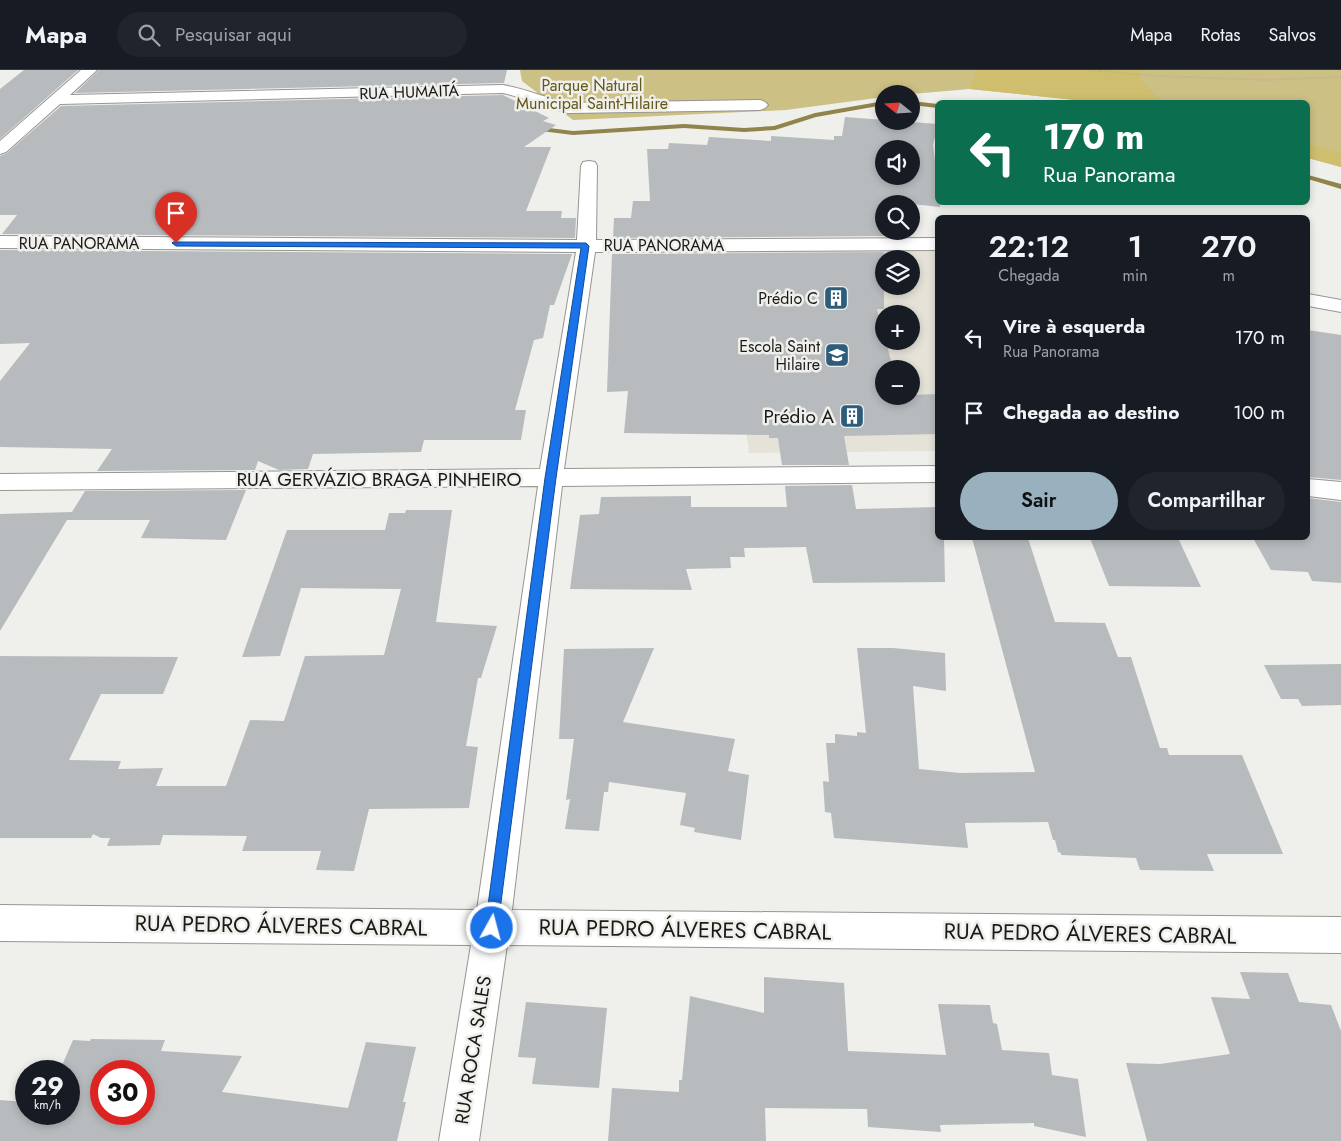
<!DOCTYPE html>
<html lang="pt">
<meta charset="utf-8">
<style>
body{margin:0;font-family:Jost,sans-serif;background:#20242c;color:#f1f3f6;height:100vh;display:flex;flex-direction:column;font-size:19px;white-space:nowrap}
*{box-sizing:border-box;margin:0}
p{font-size:16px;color:#9ea1a6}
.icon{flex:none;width:28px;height:28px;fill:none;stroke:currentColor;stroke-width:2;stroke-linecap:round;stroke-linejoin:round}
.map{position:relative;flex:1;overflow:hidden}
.details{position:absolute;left:935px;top:145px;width:375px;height:325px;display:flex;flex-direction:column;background:#171b24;border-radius:8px;box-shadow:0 2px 8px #0003}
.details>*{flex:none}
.banner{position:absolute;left:935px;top:30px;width:375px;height:105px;border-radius:8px;box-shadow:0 2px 8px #0003;background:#0b6e4f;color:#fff;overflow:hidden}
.needle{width:32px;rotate:288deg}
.controls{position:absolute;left:875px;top:15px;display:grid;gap:10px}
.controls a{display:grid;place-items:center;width:45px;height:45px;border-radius:50%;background:#171b24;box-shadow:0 2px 8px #0003;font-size:25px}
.speed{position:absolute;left:15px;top:990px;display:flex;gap:10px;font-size:25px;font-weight:700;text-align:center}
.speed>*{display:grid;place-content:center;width:65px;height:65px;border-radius:50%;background:#171b24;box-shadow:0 2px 8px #0003;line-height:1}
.speed small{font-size:12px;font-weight:400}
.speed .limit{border:8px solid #d22;background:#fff;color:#111}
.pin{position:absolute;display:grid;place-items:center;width:42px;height:42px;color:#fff;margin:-51px -21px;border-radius:50% 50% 50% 0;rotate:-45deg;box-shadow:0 0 5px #0007}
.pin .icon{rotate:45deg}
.me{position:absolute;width:55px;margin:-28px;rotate:7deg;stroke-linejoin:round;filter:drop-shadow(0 0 4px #0008)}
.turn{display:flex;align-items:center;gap:18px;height:105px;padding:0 25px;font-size:22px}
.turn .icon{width:65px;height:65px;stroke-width:2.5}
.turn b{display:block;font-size:35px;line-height:42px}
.eta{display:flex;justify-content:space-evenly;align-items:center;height:85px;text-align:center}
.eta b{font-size:30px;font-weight:600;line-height:35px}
.button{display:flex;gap:10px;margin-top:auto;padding:10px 25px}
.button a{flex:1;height:58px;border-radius:30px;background:#99b0bf;color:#111;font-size:20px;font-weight:600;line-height:58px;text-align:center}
.button a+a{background:#20242c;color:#f1f3f6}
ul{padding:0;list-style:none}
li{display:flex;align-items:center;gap:15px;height:75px;padding:0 25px}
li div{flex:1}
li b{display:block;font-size:19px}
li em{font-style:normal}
header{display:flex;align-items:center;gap:30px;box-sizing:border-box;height:70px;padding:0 25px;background:#171b24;border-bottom:1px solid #363941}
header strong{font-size:24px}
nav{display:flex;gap:28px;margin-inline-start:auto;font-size:18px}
.search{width:350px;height:45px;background:#20242c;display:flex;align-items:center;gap:12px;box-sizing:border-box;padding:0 18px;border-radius:28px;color:#9ea1a6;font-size:19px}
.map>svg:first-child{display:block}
.built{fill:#e5e2d8;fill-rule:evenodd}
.green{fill:#cdc085}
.forest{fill:#d0be6f}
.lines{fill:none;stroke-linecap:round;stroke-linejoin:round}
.stream{fill:#90834b;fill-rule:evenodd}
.building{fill:#b8bbbd;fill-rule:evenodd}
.minor-casing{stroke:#969592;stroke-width:2}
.path{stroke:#9f9f9c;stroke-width:2;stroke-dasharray:0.5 2.5;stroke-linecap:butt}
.minor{fill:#fff;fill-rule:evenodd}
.route{fill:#1a73e8;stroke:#114b97}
.labels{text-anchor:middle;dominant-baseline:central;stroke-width:5;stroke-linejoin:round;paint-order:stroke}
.far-park-label{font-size:16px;fill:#63561b;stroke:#efefeb}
.far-street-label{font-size:16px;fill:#1a1a19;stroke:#efefeb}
.far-poi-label{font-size:16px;fill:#1a1a19;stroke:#efefeb;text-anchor:end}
.poi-label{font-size:19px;fill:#1a1a19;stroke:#efefeb;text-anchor:end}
.street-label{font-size:19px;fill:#1a1a19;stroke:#efefeb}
.near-street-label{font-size:22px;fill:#1a1a19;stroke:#efefeb}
</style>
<header>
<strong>Mapa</strong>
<div class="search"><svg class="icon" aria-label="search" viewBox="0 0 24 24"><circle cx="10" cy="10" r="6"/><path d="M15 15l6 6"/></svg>Pesquisar aqui</div>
<nav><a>Mapa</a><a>Rotas</a><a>Salvos</a></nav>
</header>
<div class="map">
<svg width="1341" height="1071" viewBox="0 0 1341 1071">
<rect width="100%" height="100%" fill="#efefeb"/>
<path class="built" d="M937 179V381L749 383 724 181ZM884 189H911V216H884ZM884 244H911V271H884ZM884 299H911V326H884Z"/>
<path class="green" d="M520 0H1341V97L1308 88V32H1094L970 19 911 24H884V27L786 40 573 50 522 11Z"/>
<path class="forest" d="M977 0H1141L1140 9 1158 28 1173 32H1094L970 19Z
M1308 73 1341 84V97L1308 88Z"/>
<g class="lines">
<path class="stream" d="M884 31V35L816 47 775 60 744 62 684 58 573 65 533 60 529 58 533 56 573 61 684 54 744 58 774 56 815 43Z
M911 31 938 34V38L911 35Z
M1308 105 1341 114V119L1308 109Z"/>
</g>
<path class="building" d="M24 0H78L0 69V19Z
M99 0H507L504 13 75 23Z
M503 25 549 48 543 51 556 55 524 77H551L526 141H562L561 148H576L575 168 2 164 17 145H0V86L7 83 61 36Z
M845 47 938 54 933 75 938 114V132H940V137L884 131V166L613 168 614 148H631L633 131H650L647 79H668L669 73 707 75 709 67 771 71V66L834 70V66H842ZM884 79H911V106H884Z
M0 180 572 184 554 235H550L543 268 534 270 515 340H526L521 370H424L421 382 313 384 308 399 279 400 258 391 255 400 97 401 112 379 0 377V311L30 273 0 274Z
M884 182V239H877L884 271H886L893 299H884V326L938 324V364L844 366 849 395H782L778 368H769V365L624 363 628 321 607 322 612 184Z
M1308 260 1341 265V410L1308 407Z
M852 415 856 439 938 437V468H944L945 512 813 513 806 477 744 478 745 487H730L731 498 686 499 692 520 570 519 580 445 599 444 601 427 691 426V437H787L785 416Z
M246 420 226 470 141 468 150 450H67L0 561V444L72 442 85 421Z
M1308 428 1341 432V513L1312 511 1308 502 1271 500 1253 468H1308Z
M406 440H452L436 552 497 556 481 608H478L466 676 478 677 469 738 369 739 354 801 316 800 321 781H242L247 766 163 765 160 775 107 776 110 768H101L93 764 91 768H0V586L178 587 163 624H101L69 690 121 691 118 699 163 698 156 716H226L250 650 284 651 305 586 384 585 401 519 301 518 280 586 242 587 287 460H385L389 443H405Z
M972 468H1028L1055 552 1105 553 1118 587H1131L1160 678H1167L1169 685H1242L1283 784H1207L1214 801 1140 800 1136 788 1061 785V783L1058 782 1055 770H1053L1048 752 965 753 968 778 834 768 831 743 825 742 823 711 829 712 826 673H835V664L857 666V662L866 663 857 578H893L945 583 946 621 913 616 919 699 960 703 1035 702Z
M1090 468H1178L1201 517 1109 516Z
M654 578 623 652 735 669 728 701 749 705 741 770 694 762 695 758 680 755 686 723 609 712 608 722H604L599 761 565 759 570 729 566 730 574 669H559L564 579Z
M1341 594V635L1302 636 1298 629H1281L1264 595Z
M1240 902 1288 903 1299 932 1331 935 1341 961V1071H1147L1126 993 1160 994 1230 984 1211 927 1250 929Z
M764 907 844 913 848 981 946 985 938 934 990 935 993 953 997 954 1002 980 1049 983 1052 1005 1078 1009 1086 1067 1034 1056V1053L940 1055 941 1062 868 1057 867 1039 765 1038 766 1071H608L612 1018 679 1022V1010H682L690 926 764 943Z
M526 932 607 938 599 1018 532 1014 536 988 518 987Z
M91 969 165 970 161 981 242 986 222 1022 348 1038 366 972 416 977 403 1032H406L397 1071H0V1030L26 1032V1044H69V1001H50L54 992 63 993 73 970 90 971ZM101 1001H144V1044H101Z"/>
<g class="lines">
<defs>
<path id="minor" d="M81 0H97L70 25 503 15C526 19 546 28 568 33L760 30 765 32 768 35 765 38 760 40 568 43C546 37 525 28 503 23L60 34 6 82 0 84V71Z
M589 91 595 92 597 96 596 170 938 168V180L595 182 564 399 938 396V412L562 416 512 840 1341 847V883L507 875 479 1071H439L471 875 0 871V835L477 840 538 416 0 420V404L540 399 576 182 0 178V166L577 170 581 96 583 92Z
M1308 224 1341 230V242L1308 236Z
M1308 409 1341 412V430L1308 426Z"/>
</defs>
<use href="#minor" class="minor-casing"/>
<path class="path" d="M1089 0 1158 6 1266 10 1341 7"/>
<use href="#minor" class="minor"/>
</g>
<path class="route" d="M173 172 586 173 589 176 556 408 497 863 492 865 487 863 485 858 545 408 581 178 176 176 172 173Z"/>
<defs>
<symbol id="building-square" viewBox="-11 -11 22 22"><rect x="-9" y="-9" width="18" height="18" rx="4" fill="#2d5d7b" stroke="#efefeb"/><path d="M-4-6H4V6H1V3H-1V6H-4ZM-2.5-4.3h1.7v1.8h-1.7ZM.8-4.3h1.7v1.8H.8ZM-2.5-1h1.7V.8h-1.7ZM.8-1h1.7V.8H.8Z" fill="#fff"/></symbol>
<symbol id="school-square" viewBox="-11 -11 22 22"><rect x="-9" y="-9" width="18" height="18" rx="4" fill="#2d5d7b" stroke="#efefeb"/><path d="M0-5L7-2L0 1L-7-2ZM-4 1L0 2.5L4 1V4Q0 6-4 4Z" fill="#fff"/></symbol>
</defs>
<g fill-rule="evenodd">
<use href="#building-square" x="822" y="214" width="28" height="28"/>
<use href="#school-square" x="823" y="271" width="28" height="28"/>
<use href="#building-square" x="838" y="332" width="28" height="28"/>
</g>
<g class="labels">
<g class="far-park-label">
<text x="592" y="15">Parque Natural<tspan x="592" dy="18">Municipal Saint-Hilaire</tspan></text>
</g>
<g class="far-street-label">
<text transform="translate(409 22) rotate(-2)">RUA HUMAITÁ</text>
<text x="79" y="173">RUA PANORAMA</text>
<text x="664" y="175">RUA PANORAMA</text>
</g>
<g class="far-poi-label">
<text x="818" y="228">Prédio C</text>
<text x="820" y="276">Escola Saint<tspan x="820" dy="18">Hilaire</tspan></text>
</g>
<g class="poi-label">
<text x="834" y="346">Prédio A</text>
</g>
<g class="street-label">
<text x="379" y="409">RUA GERVÁZIO BRAGA PINHEIRO</text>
<text transform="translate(473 980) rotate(-81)">RUA ROCA SALES</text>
</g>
<g class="near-street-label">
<text transform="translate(281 855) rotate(1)">RUA PEDRO ÁLVERES CABRAL</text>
<text transform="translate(685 859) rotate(1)">RUA PEDRO ÁLVERES CABRAL</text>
<text transform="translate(1090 863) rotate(1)">RUA PEDRO ÁLVERES CABRAL</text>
</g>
</g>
</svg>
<div class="controls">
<a><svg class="needle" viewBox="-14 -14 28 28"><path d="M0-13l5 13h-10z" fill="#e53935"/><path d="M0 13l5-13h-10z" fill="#9ea1a6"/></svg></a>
<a><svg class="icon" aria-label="sound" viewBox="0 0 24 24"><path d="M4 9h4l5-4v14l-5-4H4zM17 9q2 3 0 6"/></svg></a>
<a><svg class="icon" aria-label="search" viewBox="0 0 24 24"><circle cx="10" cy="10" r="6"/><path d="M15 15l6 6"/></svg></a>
<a><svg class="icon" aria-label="layers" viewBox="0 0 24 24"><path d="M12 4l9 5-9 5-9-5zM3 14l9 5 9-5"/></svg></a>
<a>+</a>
<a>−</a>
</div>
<div class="speed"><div>29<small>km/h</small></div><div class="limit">30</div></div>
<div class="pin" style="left:176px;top:173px;background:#d93025"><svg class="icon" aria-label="arrive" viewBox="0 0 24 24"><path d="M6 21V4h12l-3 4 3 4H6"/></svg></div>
<svg class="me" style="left:492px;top:858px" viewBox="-20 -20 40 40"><circle r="17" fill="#1a73e8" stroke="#fff" stroke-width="3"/><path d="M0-11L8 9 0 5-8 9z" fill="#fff"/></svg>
<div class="banner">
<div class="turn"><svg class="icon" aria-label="left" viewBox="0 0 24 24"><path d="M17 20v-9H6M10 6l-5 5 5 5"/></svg><div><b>170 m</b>Rua Panorama</div></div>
</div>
<section class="details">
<div class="eta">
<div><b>22:12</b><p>Chegada</p></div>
<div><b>1</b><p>min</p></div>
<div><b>270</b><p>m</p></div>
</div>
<ul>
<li><svg class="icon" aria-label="left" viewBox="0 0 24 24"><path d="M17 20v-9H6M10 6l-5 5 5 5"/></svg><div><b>Vire à esquerda</b><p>Rua Panorama</p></div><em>170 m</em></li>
<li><svg class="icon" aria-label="arrive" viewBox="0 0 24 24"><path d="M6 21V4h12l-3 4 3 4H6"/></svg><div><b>Chegada ao destino</b></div><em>100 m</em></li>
</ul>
<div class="button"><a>Sair</a><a>Compartilhar</a></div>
</section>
</div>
